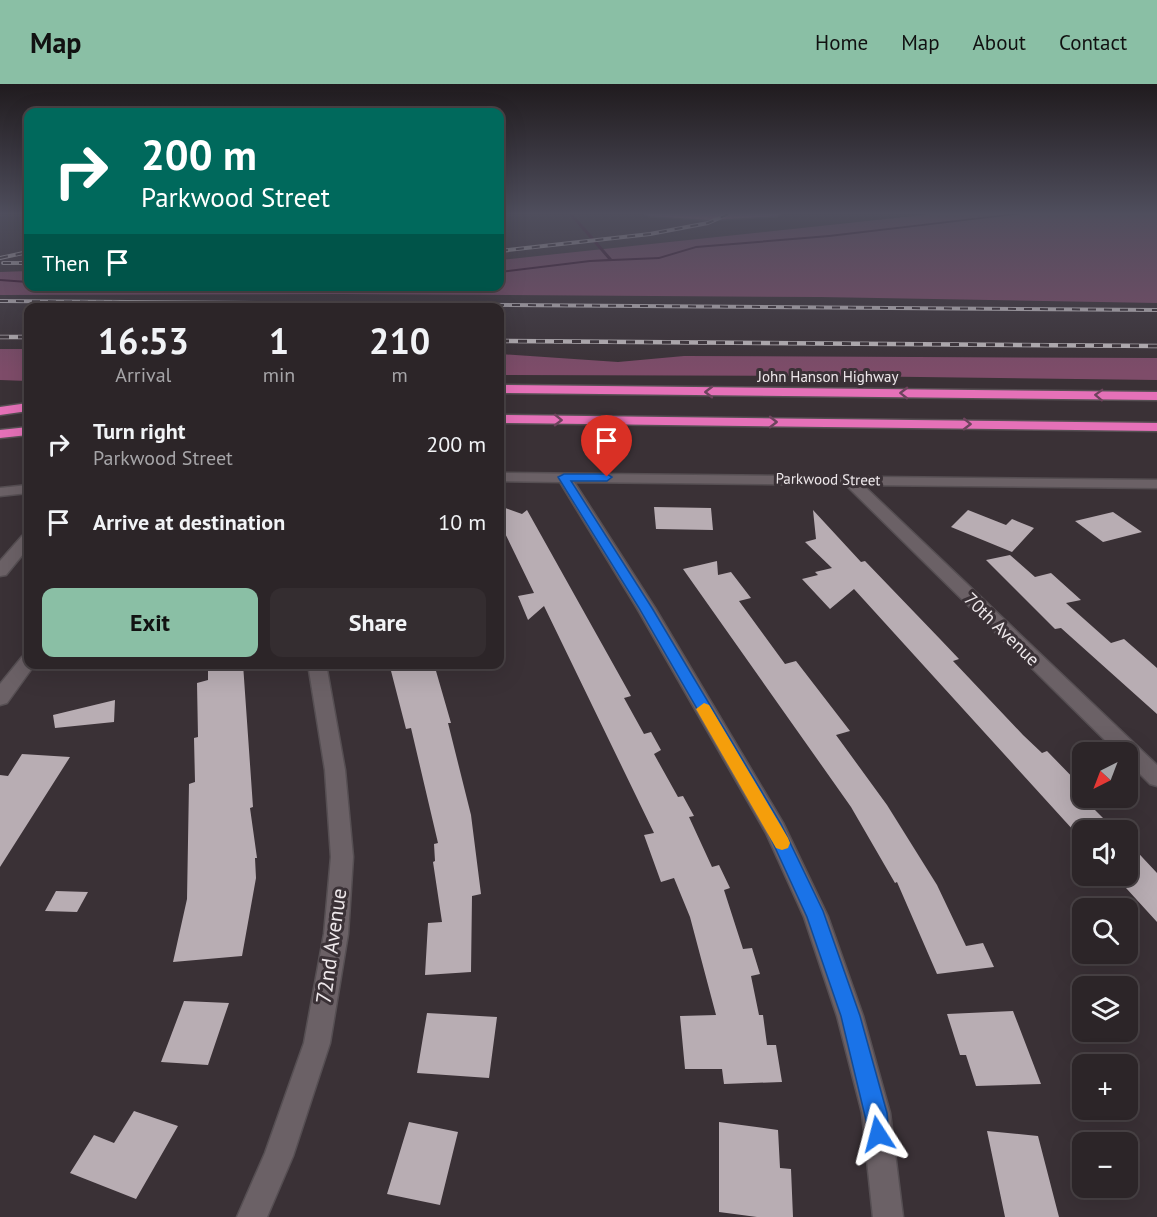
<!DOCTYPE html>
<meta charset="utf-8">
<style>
body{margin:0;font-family:"PT Sans",sans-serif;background:#342d30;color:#f1f3f6;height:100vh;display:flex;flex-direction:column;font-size:22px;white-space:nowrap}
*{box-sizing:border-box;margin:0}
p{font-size:20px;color:#a6a5a8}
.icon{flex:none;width:33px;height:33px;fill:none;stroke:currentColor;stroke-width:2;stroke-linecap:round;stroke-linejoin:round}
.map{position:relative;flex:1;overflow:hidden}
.panel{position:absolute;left:24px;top:219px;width:480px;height:366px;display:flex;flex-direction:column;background:#2c2528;border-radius:12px;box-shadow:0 6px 24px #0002,0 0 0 2px #484245}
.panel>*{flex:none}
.hud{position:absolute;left:24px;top:24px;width:480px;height:183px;border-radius:12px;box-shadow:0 6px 24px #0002,0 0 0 2px #484245;background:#00695c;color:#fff;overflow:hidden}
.needle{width:39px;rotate:222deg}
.buttons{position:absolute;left:1072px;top:658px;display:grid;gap:12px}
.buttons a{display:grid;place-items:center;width:66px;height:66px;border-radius:12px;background:#2c2528;box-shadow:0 6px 24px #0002,0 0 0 2px #484245;font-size:30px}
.pin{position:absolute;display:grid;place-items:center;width:51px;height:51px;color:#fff;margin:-62px -26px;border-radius:50% 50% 50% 0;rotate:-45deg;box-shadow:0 0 6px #0007}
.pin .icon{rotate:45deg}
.me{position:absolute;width:66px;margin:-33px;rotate:351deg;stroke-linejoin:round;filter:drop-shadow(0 0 4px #0008)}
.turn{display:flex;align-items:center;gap:21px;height:126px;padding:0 18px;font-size:27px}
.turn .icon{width:78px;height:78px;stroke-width:2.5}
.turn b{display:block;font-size:42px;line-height:51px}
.then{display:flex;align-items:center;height:57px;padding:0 18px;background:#0003;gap:12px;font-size:22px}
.eta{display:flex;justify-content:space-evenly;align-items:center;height:102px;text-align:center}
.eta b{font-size:36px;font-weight:700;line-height:42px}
.button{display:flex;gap:12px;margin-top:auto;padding:12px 18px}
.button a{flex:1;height:69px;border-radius:12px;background:#8abfa5;color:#111;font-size:24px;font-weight:700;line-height:69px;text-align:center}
.button a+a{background:#342d30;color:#f1f3f6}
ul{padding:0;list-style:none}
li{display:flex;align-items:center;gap:18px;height:78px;padding:0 18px}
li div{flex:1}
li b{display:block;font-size:22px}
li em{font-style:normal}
header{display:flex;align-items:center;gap:36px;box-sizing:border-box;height:84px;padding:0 30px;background:#8abfa5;color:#111}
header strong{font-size:28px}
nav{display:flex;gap:33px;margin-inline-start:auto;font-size:21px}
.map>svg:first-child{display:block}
.forest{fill:#7e4c69}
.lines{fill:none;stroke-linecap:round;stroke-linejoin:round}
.stream{fill:#3c112d;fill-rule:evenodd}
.building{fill:#b8adb3}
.minor-casing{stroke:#564f53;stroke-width:3}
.major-casing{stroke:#564f53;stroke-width:3}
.highway-casing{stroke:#564f53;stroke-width:3}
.minor{fill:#6b6166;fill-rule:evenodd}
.major{fill:#b46b97;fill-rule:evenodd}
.highway{fill:#e571b8;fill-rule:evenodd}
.rail-far1-casing{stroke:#bfb9bc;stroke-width:4}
.rail-casing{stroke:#bfb9bc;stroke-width:4.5}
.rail-far1{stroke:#3a3136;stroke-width:2;stroke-dasharray:8;stroke-linecap:butt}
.rail{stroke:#3a3136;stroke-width:3;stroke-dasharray:9;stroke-linecap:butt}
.oneway{stroke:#6d445d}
.route{fill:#1a73e8;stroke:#114b97;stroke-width:1.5}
.slow{fill:#f59e0b}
.labels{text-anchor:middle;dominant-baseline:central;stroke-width:6;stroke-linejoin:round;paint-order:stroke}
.far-street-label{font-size:15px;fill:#eee8eb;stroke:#3a3136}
.street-label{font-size:18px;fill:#eee8eb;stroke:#3a3136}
.near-street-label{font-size:21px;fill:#eee8eb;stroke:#3a3136}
</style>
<header>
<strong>Map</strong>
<nav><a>Home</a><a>Map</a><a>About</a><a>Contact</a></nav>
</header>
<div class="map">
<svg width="1157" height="1133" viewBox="0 0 1157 1133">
<rect width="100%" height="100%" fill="#3a3136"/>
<path class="forest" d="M942 129H1157V219L820 213 340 210 0 211V188L28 187V202H500V176Z
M0 265H28V297L0 296Z
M500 270 618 278 684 272 1157 274V296L841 292 500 291Z"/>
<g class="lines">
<path class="stream" d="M568 129H572L612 175 659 173 696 162 829 151 1017 129H1030L829 153 696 164 659 175 590 178 500 189V187L590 176 608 175Z
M0 195 28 197V199L0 197Z"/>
</g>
<path class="building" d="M500 422 522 430 527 426 631 612 624 614 644 650 651 648 661 666 654 670 678 713 683 712 694 732 689 733 712 783 719 781 730 804 724 806 743 865 752 864 760 890 751 892 759 931H763L767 961H776L782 998 724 1000 722 985H685L680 932 716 931 690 833 674 794 661 798 644 751 654 749 544 522 528 536 518 512 534 509 500 439Z
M654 423 711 424 713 446 656 445Z
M813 426 861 478 865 477 940 555 959 575 953 577 1023 651 1042 669 1047 667 1083 704V714L1116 747H1074L854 505 830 525 802 495 818 491 815 488 832 484 805 458 816 455Z
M968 426 1006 441 1012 435 1034 444 1012 468 951 443Z
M1113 428 1142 448 1103 458 1075 437Z
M1010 471 1035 493 1051 489 1081 516 1066 519 1111 559 1124 555 1157 584V630L1061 544 1055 545 986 476Z
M717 477 718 491 731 488 751 514 739 517 785 580 796 577 850 647 836 651 887 721 937 801 966 862 983 859 994 883 937 890 897 798 895 799 851 723 683 485Z
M220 580H243L253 723 250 724 257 774H255L256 794 242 872 173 878 187 815 189 700 195 698 194 654 198 653 197 599 208 596V583Z
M401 580H434L451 639H448L471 731 481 810 472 812 471 888 425 891 428 839 442 838 433 778 435 777 434 760 438 759 411 644 406 645 390 583Z
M115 616 114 638 55 644 53 631Z
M22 670 70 673 0 783V691L8 692Z
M1128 758 1157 789V838L1116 793 1128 792Z
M56 807 88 808 77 828 45 827Z
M184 917 229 919 208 981 161 978Z
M1013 927 1041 1000 976 1002 966 971H960L947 930Z
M427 929 497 933 489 994 417 989Z
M134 1027 178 1042 136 1115 70 1089 94 1051 114 1059Z
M409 1038 458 1048 440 1121 387 1110Z
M719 1038 778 1046 780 1084 791 1085 793 1133H757L719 1128Z
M987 1047 1038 1052 1059 1133H1005Z"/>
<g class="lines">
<defs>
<path id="minor" d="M500 389 1157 396V404L863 401 1157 681V702L1150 700 1128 678V669H1118L846 401 574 398 655 524 783 739 828 833 863 932 890 1029 903 1133H873L862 1029 837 932 804 833 766 749 637 524 560 398 500 397Z
M28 401V409L0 412V404Z
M28 450V464L6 491 0 492V477L22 452Z
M28 571V580H35L7 619 0 621V600L22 573Z
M308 580H326L345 686 353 773 348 850 330 959 293 1072 267 1133H237L265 1069 304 959 324 850 331 773 325 686Z"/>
<path id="major" d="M645 129H781L777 132 711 136 649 132Z"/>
<path id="highway" d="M500 301 1157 308V316L500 309Z
M28 319V327L0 331V323Z
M500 331 1157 339V347L500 339Z
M28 343V351L0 354V346Z"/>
</defs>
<use href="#minor" class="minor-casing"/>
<use href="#major" class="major-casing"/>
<use href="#highway" class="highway-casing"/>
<use href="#minor" class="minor"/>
<use href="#major" class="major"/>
<use href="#highway" class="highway"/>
<defs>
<path id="rail-far1" d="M500 167 650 150 708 139 731 129
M0 174 28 168
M3 179H28
M0 217 1157 226"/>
<path id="rail" d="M0 253H28
M500 257 1157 262"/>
</defs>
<use href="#rail-far1" class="rail-far1-casing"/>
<use href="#rail" class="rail-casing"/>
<use href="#rail-far1" class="rail-far1"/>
<use href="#rail" class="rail"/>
</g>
<defs><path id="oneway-chevron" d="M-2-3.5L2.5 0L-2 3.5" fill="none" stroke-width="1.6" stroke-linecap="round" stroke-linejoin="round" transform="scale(1.5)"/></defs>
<g class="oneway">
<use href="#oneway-chevron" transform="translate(709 308) rotate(-180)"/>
<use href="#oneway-chevron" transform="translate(904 309) rotate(-179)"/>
<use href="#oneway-chevron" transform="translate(1099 311) rotate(-178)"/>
<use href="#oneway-chevron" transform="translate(558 336) rotate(1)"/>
<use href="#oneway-chevron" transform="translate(773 338)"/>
<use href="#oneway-chevron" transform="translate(967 340) rotate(1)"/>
</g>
<linearGradient id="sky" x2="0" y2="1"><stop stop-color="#201b1e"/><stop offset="0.45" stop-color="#4f4e5d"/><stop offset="1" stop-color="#4f4e5d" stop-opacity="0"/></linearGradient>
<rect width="1157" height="288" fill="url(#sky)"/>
<path class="route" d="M564 390H607L612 393 607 397H571L652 524 781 740 823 827 860 932 887 1029 889 1050 886 1057 878 1061 871 1057 841 932 807 833 768 748 639 524 558 393Z"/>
<path class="slow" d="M704 619 709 621 788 754 790 759 788 764 782 766 776 764 696 625Z"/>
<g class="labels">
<g class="far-street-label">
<text x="828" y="292">John Hanson Highway</text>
<text transform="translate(828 395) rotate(1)">Parkwood Street</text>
</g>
<g class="street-label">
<text transform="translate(1002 545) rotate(44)">70th Avenue</text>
</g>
<g class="near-street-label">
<text transform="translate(331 862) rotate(-82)">72nd Avenue</text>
</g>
</g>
</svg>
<div class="buttons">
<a><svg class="needle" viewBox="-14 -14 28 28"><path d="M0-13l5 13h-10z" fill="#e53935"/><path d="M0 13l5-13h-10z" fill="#a6a5a8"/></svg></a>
<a><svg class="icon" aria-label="sound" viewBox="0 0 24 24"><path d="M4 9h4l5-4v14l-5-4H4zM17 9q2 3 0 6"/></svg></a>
<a><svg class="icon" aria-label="search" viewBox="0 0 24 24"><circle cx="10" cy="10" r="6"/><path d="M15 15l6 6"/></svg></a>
<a><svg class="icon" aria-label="layers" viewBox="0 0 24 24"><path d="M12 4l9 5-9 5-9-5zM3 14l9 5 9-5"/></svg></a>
<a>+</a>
<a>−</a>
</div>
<div class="pin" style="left:607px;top:393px;background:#d93025"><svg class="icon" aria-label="arrive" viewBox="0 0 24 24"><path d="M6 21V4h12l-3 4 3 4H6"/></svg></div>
<svg class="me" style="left:878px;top:1050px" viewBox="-20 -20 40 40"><path d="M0-17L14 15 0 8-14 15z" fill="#1a73e8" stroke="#fff" stroke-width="4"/></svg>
<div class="hud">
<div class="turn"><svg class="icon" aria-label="right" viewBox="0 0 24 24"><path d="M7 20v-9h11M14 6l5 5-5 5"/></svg><div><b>200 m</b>Parkwood Street</div></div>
<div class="then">Then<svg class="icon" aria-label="arrive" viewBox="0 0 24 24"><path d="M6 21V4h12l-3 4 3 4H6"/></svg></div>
</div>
<section class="panel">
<div class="eta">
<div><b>16:53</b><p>Arrival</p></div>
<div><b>1</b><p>min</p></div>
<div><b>210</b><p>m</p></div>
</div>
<ul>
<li><svg class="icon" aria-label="right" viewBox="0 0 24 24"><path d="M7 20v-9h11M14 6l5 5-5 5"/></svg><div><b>Turn right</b><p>Parkwood Street</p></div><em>200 m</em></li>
<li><svg class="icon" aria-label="arrive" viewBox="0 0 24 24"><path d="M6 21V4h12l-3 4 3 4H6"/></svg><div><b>Arrive at destination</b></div><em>10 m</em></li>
</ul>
<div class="button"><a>Exit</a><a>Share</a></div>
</section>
</div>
